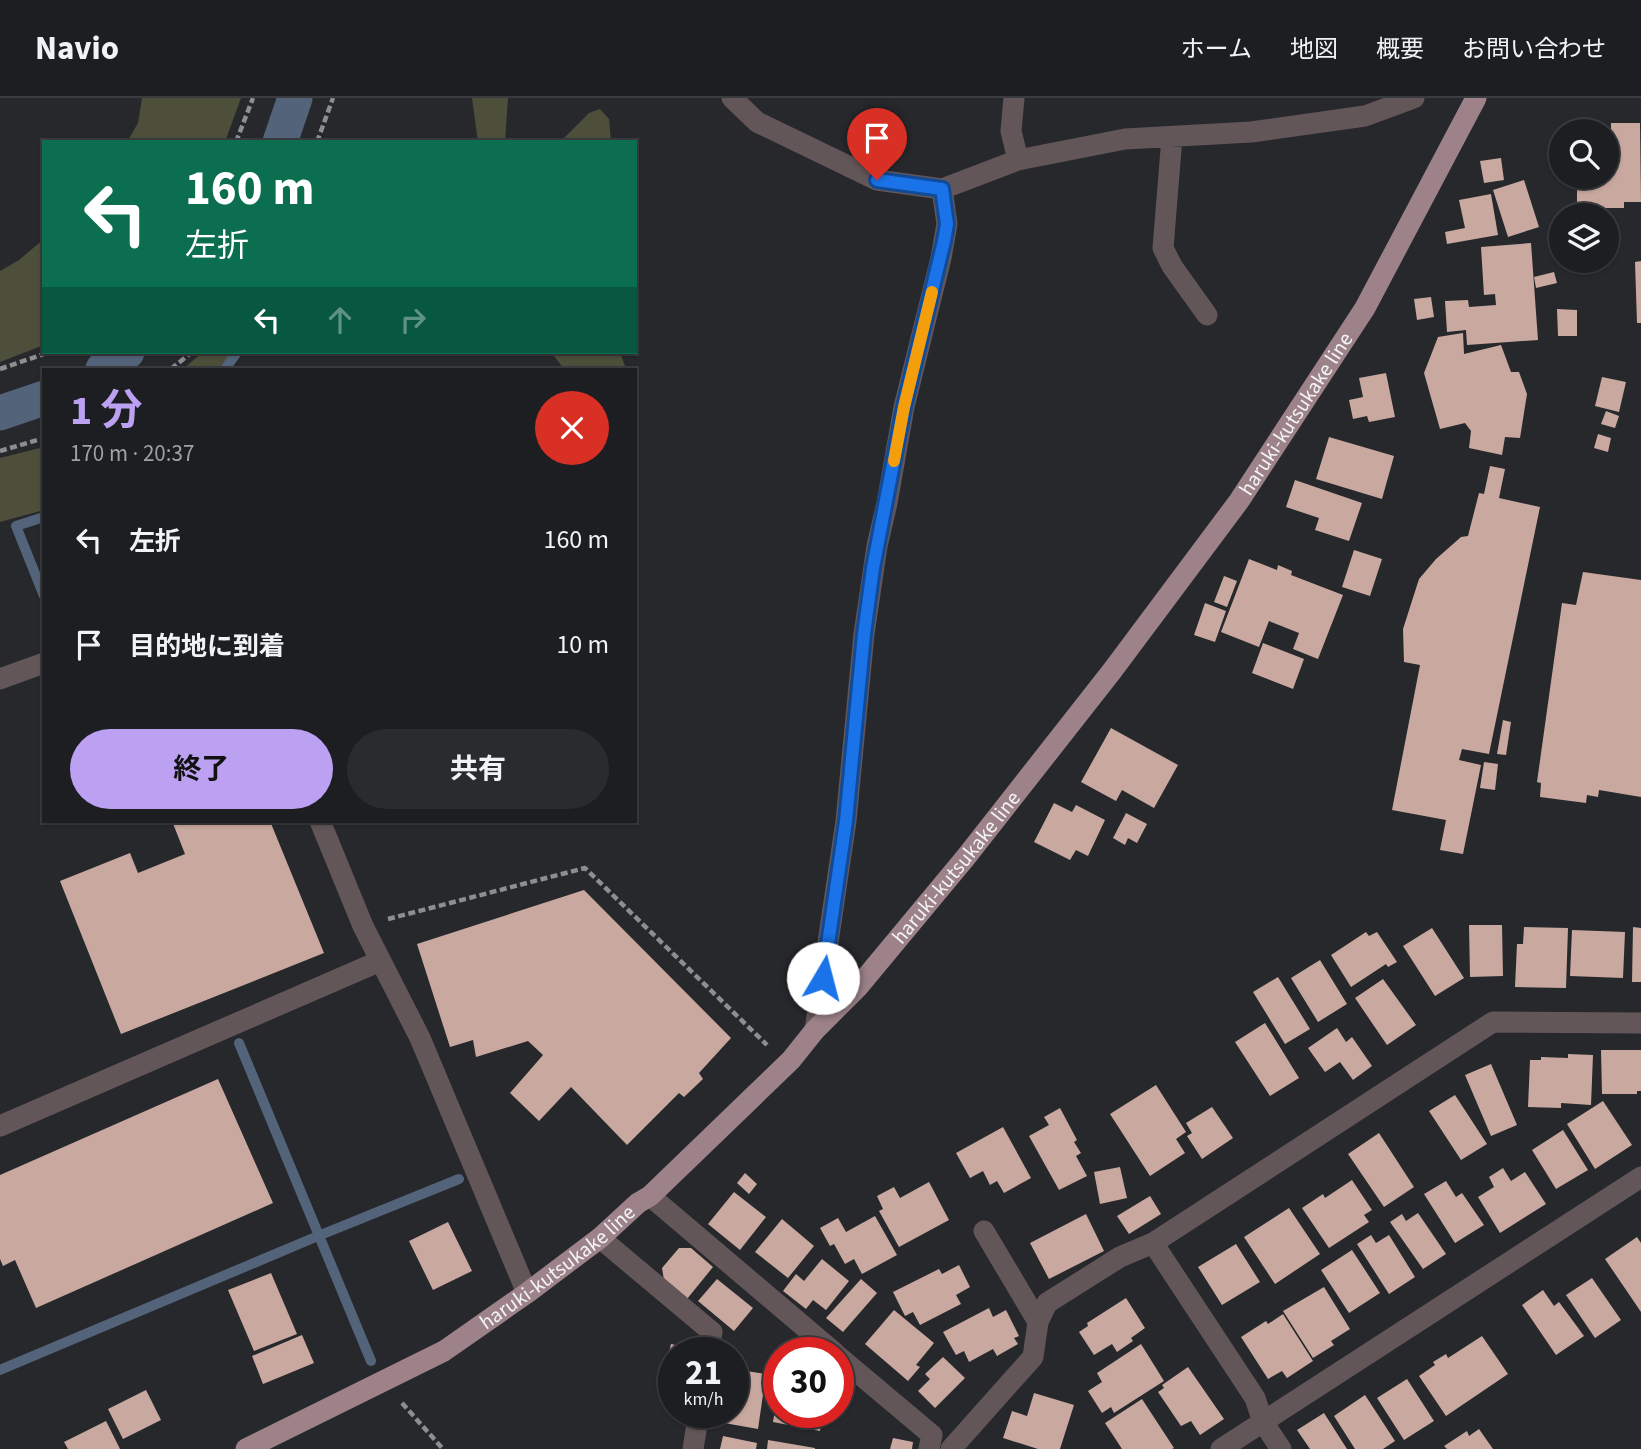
<!DOCTYPE html>
<html lang="ja">
<meta charset="utf-8">
<style>
body{margin:0;font-family:"Source Sans 3","Noto Sans JP",sans-serif;background:#2a2b2e;color:#f1f3f6;height:100vh;display:flex;flex-direction:column;font-size:26px;white-space:nowrap}
*{box-sizing:border-box;margin:0}
p{font-size:23px;color:#a0a2a5}
.icon{flex:none;width:38px;height:38px;fill:none;stroke:currentColor;stroke-width:2;stroke-linecap:round;stroke-linejoin:round}
.map{position:relative;flex:1;overflow:hidden}
.drawer{position:absolute;left:42px;top:270px;width:595px;height:455px;display:flex;flex-direction:column;background:#1d1e21;border-radius:0px;box-shadow:0 2px 5px #0004,0 0 0 2px #3b3c3f}
.drawer>*{flex:none}
.banner{position:absolute;left:42px;top:42px;width:595px;height:214px;border-radius:0px;box-shadow:0 2px 5px #0004,0 0 0 2px #3b3c3f;background:#0b6e4f;color:#fff;overflow:hidden}
.controls{position:absolute;left:1549px;top:21px;display:grid;gap:14px}
.controls a{display:grid;place-items:center;width:70px;height:70px;border-radius:50%;background:#1d1e21;box-shadow:0 2px 5px #0004,0 0 0 2px #3b3c3f;font-size:35px}
.speed{position:absolute;left:658px;top:1239px;display:flex;gap:14px;font-size:35px;font-weight:700;text-align:center}
.speed>*{display:grid;place-content:center;width:91px;height:91px;border-radius:50%;background:#1d1e21;box-shadow:0 2px 5px #0004,0 0 0 2px #3b3c3f;line-height:1}
.speed small{font-size:18px;font-weight:400}
.speed .limit{border:10px solid #d22;background:#fff;color:#111}
.pin{position:absolute;display:grid;place-items:center;width:60px;height:60px;color:#fff;margin:-72px -30px;border-radius:50% 50% 50% 0;rotate:-45deg;box-shadow:0 0 7px #0007}
.pin .icon{rotate:45deg}
.me{position:absolute;width:77px;margin:-38px;rotate:8deg;stroke-linejoin:round;filter:drop-shadow(0 0 5px #0008)}
.turn{display:flex;align-items:center;gap:24px;height:147px;padding:0 28px;font-size:32px}
.turn .icon{width:91px;height:91px;stroke-width:2.5}
.turn b{display:block;font-size:49px;line-height:60px}
.lanes{display:flex;align-items:center;height:66px;padding:0 28px;background:#0003;justify-content:center;gap:35px;direction:ltr}
.lanes .off{opacity:.35}
.round{display:grid;place-items:center;flex:none;width:74px;height:74px;border-radius:37px;background:#2a2b2e}
.overview{display:flex;align-items:center;justify-content:space-between;height:119px;padding:0 28px}
h1{font-size:42px;font-weight:700;line-height:52px;color:#bca0f2}
.primary-button{display:flex;gap:14px;margin-top:auto;padding:14px 28px}
.primary-button a{flex:1;height:80px;border-radius:42px;background:#bca0f2;color:#111;font-size:28px;font-weight:700;line-height:80px;text-align:center}
.primary-button a+a{background:#2a2b2e;color:#f1f3f6}
ul{padding:0;list-style:none}
li{display:flex;align-items:center;gap:21px;height:105px;padding:0 28px}
li div{flex:1}
li b{display:block;font-size:26px}
li em{font-style:normal}
header{display:flex;align-items:center;gap:42px;box-sizing:border-box;height:98px;padding:0 35px;background:#1d1e21;border-bottom:2px solid #3b3c3f}
header strong{font-size:33px}
nav{display:flex;gap:38px;margin-inline-start:auto;font-size:24px}
.map>svg:first-child{display:block}
.green{fill:#4d4f3b}
.lines{fill:none;stroke-linecap:round;stroke-linejoin:round}
.stream{stroke:#53647a;stroke-width:10}
.canal{stroke:#53647a;stroke-width:35}
.building{fill:#c9a99f}
.path{stroke:#8d8e91;stroke-width:4.5;stroke-dasharray:7 3.5;stroke-linecap:butt}
.minor{stroke:#635659;stroke-width:21}
.major{stroke:#9d8389;stroke-width:21}
.route-casing{stroke:#114b97;stroke-width:18}
.route{stroke:#1a73e8;stroke-width:12}
.slow{stroke:#f59e0b;stroke-width:12}
.labels{text-anchor:middle;dominant-baseline:central;stroke-width:7;stroke-linejoin:round;paint-order:stroke}
.street-label{font-size:21px;fill:#f2f3f5;stroke:#101113}
</style>
<header>
<strong>Navio</strong>
<nav><a>ホーム</a><a>地図</a><a>概要</a><a>お問い合わせ</a></nav>
</header>
<div class="map">
<svg width="1641" height="1351" viewBox="0 0 1641 1351">
<rect width="100%" height="100%" fill="#27282c"/>
<path class="green" d="M142 0H241L225 44H127L138 25Z
M472 0H508L505 44H478Z
M600 11 609 21 611 44H560L589 15Z
M44 141V247L0 264V173L19 162Z
M203 254H232L218 271H183Z
M551 254H620L626 271H564Z
M44 349V412L0 424V360Z"/>
<g class="lines">
<path class="stream" d="M225 271 237 254
M44 419 16 428 44 498
M239 945 371 1263
M0 1272 318 1138 459 1081"/>
<path class="canal" d="M280 44 295 0
M103 271 127 254
M0 315 44 300"/>
</g>
<path class="building" d="M1611 25H1640L1641 104H1624V110H1577V79H1606V33H1611Z
M1501 60 1504 82 1484 85 1480 63Z
M1524 82 1539 129 1508 139 1493 92Z
M1491 96 1498 137 1447 146 1445 134 1465 130 1459 102Z
M1531 145 1538 242 1467 247 1466 232 1447 234 1445 203 1468 202 1469 209 1496 207 1495 196 1484 197 1481 149Z
M1641 163V225H1637L1635 164Z
M1554 174 1557 185 1536 190 1534 179Z
M1431 199 1434 219 1417 222 1414 201Z
M1557 211 1577 212V238H1558Z
M1463 235 1464 256 1501 247 1511 274H1519L1527 296 1520 340 1505 339 1502 357 1469 350 1471 333 1465 325 1440 331 1424 275 1438 239Z
M1386 275 1395 319 1369 324 1367 318 1353 321 1349 302 1363 299 1359 280Z
M1602 279 1626 284 1619 314 1595 308Z
M1606 313 1619 318 1615 330 1601 326Z
M1598 336 1611 340 1608 354 1594 350Z
M1329 339 1394 358 1382 401 1316 381Z
M1490 368 1505 371 1499 400 1540 409 1489 656 1462 651 1459 662 1481 667 1463 756 1440 752 1446 722 1392 712 1420 567 1404 564 1403 531 1419 481 1436 461 1461 439 1468 438 1479 395 1484 396Z
M1295 382 1362 405 1349 443 1315 432 1319 420 1286 409Z
M1354 452 1382 461 1370 498 1342 489Z
M1249 461 1277 472 1278 467 1292 473 1291 477 1343 497 1318 561 1293 551 1299 535 1269 523 1259 549 1221 534Z
M1583 474 1641 482V699L1599 692 1598 699 1587 697 1586 705 1540 699 1541 685 1537 684 1562 505 1576 507Z
M1224 478 1237 483 1227 509 1214 504Z
M1205 505 1226 513 1215 544 1194 537Z
M1263 545 1304 561 1293 591 1252 575Z
M1503 622 1511 624 1506 657 1497 656Z
M1111 630 1178 667 1154 710 1122 692 1116 703 1081 684Z
M1484 664 1498 666 1495 692 1480 690Z
M1054 705 1072 714 1076 707 1105 722 1088 758 1076 752 1070 762 1034 744Z
M1126 715 1147 726 1137 745 1128 740 1125 747 1113 740Z
M172 723H270L324 855 121 936 60 783 130 755 138 775 185 756Z
M584 792 731 940 699 975 703 981 684 999 679 995 627 1047 571 989 539 1023 510 995 543 957 528 943 476 959 473 942 450 949 417 846Z
M1469 827H1502L1503 878 1470 879Z
M1524 829 1568 830 1566 890 1515 889 1517 846H1523Z
M1633 829 1641 830V884H1632Z
M1432 830 1464 880 1435 898 1403 848Z
M1572 832 1625 834 1623 880 1570 878Z
M1366 834 1369 838 1377 834 1397 864 1388 869 1386 866 1351 889 1331 857Z
M1320 862 1347 906 1318 924 1291 880Z
M1278 879 1310 931 1285 946 1253 894Z
M1383 881 1416 927 1387 947 1355 900Z
M1265 925 1299 980 1270 998 1235 944Z
M1337 930 1346 944 1352 939 1372 968 1353 982 1340 964 1325 974 1308 950Z
M1601 952H1641V993H1637V996H1602Z
M1568 956 1593 957 1591 1007 1561 1005V1010L1528 1009 1530 962H1541V959L1568 960Z
M1491 966 1517 1027 1491 1038 1465 977Z
M218 981 273 1105 36 1210 15 1162 3 1168 0 1161V1077Z
M1156 987 1186 1034 1176 1041 1185 1055 1150 1078 1110 1016Z
M1455 997 1487 1046 1461 1062 1429 1013Z
M1603 1003 1632 1047 1595 1071 1567 1026Z
M1212 1009 1233 1040 1202 1061 1187 1038 1192 1035 1186 1025Z
M1060 1010 1077 1042 1074 1044 1081 1055 1076 1058 1087 1078 1059 1092 1029 1038 1049 1027 1044 1019Z
M1003 1029 1031 1080 1004 1095 997 1083 990 1087 983 1073 970 1080 956 1055Z
M1563 1032 1588 1072 1556 1091 1532 1052Z
M1379 1035 1414 1089 1384 1109 1348 1056Z
M1120 1069 1127 1100 1100 1106 1094 1074Z
M1503 1070 1511 1083 1525 1074 1546 1106 1500 1135 1478 1099 1494 1089 1489 1079Z
M745 1075 757 1086 749 1096 737 1085Z
M1352 1082 1372 1112 1364 1117 1369 1124 1329 1150 1302 1110 1323 1096 1325 1100Z
M1446 1083 1456 1099 1462 1095 1484 1127 1455 1145 1424 1096Z
M929 1084 949 1122 899 1149 879 1113 883 1111 877 1098 894 1089 900 1100Z
M734 1094 766 1119 740 1152 708 1126Z
M1150 1098 1161 1116 1129 1136 1117 1118Z
M1289 1110 1320 1156 1275 1186 1244 1139Z
M1418 1115 1446 1156 1423 1171 1390 1124 1402 1116 1406 1123Z
M1086 1116 1104 1153 1049 1181 1030 1145Z
M875 1118 897 1157 862 1176 854 1161 845 1166 834 1146 830 1148 820 1130 838 1120 846 1134Z
M782 1121 814 1148 788 1180 755 1154Z
M448 1124 472 1173 433 1192 409 1143Z
M1371 1137 1376 1145 1389 1137 1415 1179 1389 1196 1357 1146Z
M1637 1139 1641 1145V1214L1605 1161Z
M1236 1146 1260 1184 1222 1207 1198 1169Z
M679 1150H691L713 1169 687 1201 664 1182 662 1170Z
M1352 1152 1380 1195 1349 1215 1321 1172Z
M822 1161 849 1183 826 1212 813 1202 806 1211 783 1193 796 1176 804 1183Z
M959 1167 970 1189 956 1197 961 1206 920 1227 913 1214 905 1218 893 1194 939 1171 942 1176Z
M271 1175 297 1236 254 1253 228 1192Z
M1592 1180 1621 1222 1595 1240 1566 1197Z
M717 1181 753 1210 734 1233 698 1203Z
M861 1181 877 1195 843 1234 826 1220Z
M1324 1189 1350 1231 1331 1243 1334 1247 1313 1260 1283 1213Z
M1543 1192 1554 1208 1559 1204 1584 1238 1556 1257 1522 1207Z
M1126 1200 1145 1230 1131 1240 1133 1243 1117 1254 1112 1246 1094 1257 1079 1234 1088 1228 1087 1225Z
M989 1210 993 1219 1006 1212 1019 1238 1014 1240 1018 1246 997 1258 993 1251 969 1264 964 1253 956 1257 943 1234Z
M894 1212 934 1245 916 1267 920 1269 908 1283 865 1246Z
M1283 1216 1313 1263 1287 1280 1282 1273 1268 1281 1241 1239 1266 1223 1268 1226Z
M302 1237 314 1265 263 1286 252 1258Z
M1482 1238 1508 1276 1446 1318 1419 1278 1435 1267 1433 1264 1446 1256 1448 1260Z
M671 1246 693 1251 692 1255H674V1290L661 1287Z
M1141 1246 1164 1283 1114 1315 1111 1309 1102 1315 1088 1293 1102 1284 1097 1275Z
M943 1259 965 1280 935 1310 918 1293 930 1281 925 1276Z
M1188 1269 1224 1321 1200 1337 1191 1323 1181 1328 1158 1294 1164 1290 1162 1287Z
M733 1271 766 1276 758 1331 713 1323 714 1314H733Z
M1407 1281 1434 1323 1404 1342 1377 1300Z
M146 1292 161 1322 123 1341 108 1311Z
M1034 1295 1074 1307 1060 1351H1038L1003 1340 1012 1313 1027 1318Z
M1365 1297 1395 1343 1383 1351H1355L1334 1318Z
M777 1300 779 1314H823L820 1333 773 1324Z
M1142 1301 1174 1350 1172 1351H1122L1105 1325Z
M1324 1315 1347 1351H1310L1297 1332Z
M106 1323 120 1351H68L64 1344Z
M1479 1331 1493 1351H1447L1444 1348 1467 1333 1469 1338Z
M723 1338 757 1345 756 1351H720Z
M893 1340 913 1344 912 1351H890Z
M768 1342 815 1350V1351H767Z"/>
<g class="lines">
<path class="path" d="M236 44 253 0
M317 44 333 0
M0 271 50 254
M171 271 192 254
M0 353 44 340
M388 821 585 770 767 947
M402 1305 443 1351"/>
<path class="minor" d="M732 0 757 24 877 82 942 91 1018 62 1125 41 1251 34 1365 18 1414 0
M1014 0 1011 33 1018 62
M1172 39 1163 150 1172 168 1207 217
M0 581 44 565
M320 723 363 828 420 940 527 1195
M815 932 846 723 864 536 877 448 887 405 904 309 941 160 947 126 942 91
M0 1028 380 863
M650 1098 835 1255
M984 1133 1038 1224
M600 1140 712 1234 708 1255
M838 1258 932 1337 929 1351
M693 1351 699 1314
M951 1351 1033 1259 1038 1224 1047 1205 1120 1159 1153 1145
M1221 1351 1641 1079
M1281 1351 1263 1324 1255 1300 1153 1145 1493 924 1641 925"/>
<path class="major" id="s1" d="M246 1351 444 1253 527 1195 600 1140 638 1105 650 1098 791 962 815 932 858 889 966 759 1112 573 1239 403 1365 210 1476 0"/>
</g>
<g class="lines">
<defs>
<path id="route" d="M823 880 846 723 864 536 873 470 904 309 944 143 947 126 942 91 877 82"/>
</defs>
<use href="#route" class="route-casing"/>
<use href="#route" class="route"/>
<path class="slow" d="M894 363 904 309 932 194"/>
</g>
<g class="labels">
<g class="street-label">
<text stroke="none"><textPath href="#s1" startOffset="1496">haruki-kutsukake line</textPath></text>
<text stroke="none"><textPath href="#s1" startOffset="929">haruki-kutsukake line</textPath></text>
<text stroke="none"><textPath href="#s1" startOffset="362">haruki-kutsukake line</textPath></text>
</g>
</g>
</svg>
<div class="controls">
<a><svg class="icon" aria-label="search" viewBox="0 0 24 24"><circle cx="10" cy="10" r="6"/><path d="M15 15l6 6"/></svg></a>
<a><svg class="icon" aria-label="layers" viewBox="0 0 24 24"><path d="M12 4l9 5-9 5-9-5zM3 14l9 5 9-5"/></svg></a>
</div>
<div class="speed"><div>21<small>km/h</small></div><div class="limit">30</div></div>
<div class="pin" style="left:877px;top:82px;background:#d93025"><svg class="icon" aria-label="arrive" viewBox="0 0 24 24"><path d="M6 21V4h12l-3 4 3 4H6"/></svg></div>
<svg class="me" style="left:823px;top:880px" viewBox="-20 -20 40 40"><circle r="19" fill="#fff"/><path d="M0-13L10 11 0 6-10 11z" fill="#1a73e8"/></svg>
<div class="banner">
<div class="turn"><svg class="icon" aria-label="left" viewBox="0 0 24 24"><path d="M17 20v-9H6M10 6l-5 5 5 5"/></svg><div><b>160 m</b>左折</div></div>
<div class="lanes"><svg class="icon" aria-label="left" viewBox="0 0 24 24"><path d="M17 20v-9H6M10 6l-5 5 5 5"/></svg><svg class="icon off" aria-label="ahead" viewBox="0 0 24 24"><path d="M12 20V5M6 11l6-6 6 6"/></svg><svg class="icon off" aria-label="right" viewBox="0 0 24 24"><path d="M7 20v-9h11M14 6l5 5-5 5"/></svg></div>
</div>
<section class="drawer">
<div class="overview"><div><h1>1 分</h1><p>170 m · 20:37</p></div><a class="round" style="background:#d93025;color:#fff"><svg class="icon" aria-label="close" viewBox="0 0 24 24"><path d="M6 6l12 12M18 6L6 18"/></svg></a></div>
<ul>
<li><svg class="icon" aria-label="left" viewBox="0 0 24 24"><path d="M17 20v-9H6M10 6l-5 5 5 5"/></svg><div><b>左折</b></div><em>160 m</em></li>
<li><svg class="icon" aria-label="arrive" viewBox="0 0 24 24"><path d="M6 21V4h12l-3 4 3 4H6"/></svg><div><b>目的地に到着</b></div><em>10 m</em></li>
</ul>
<div class="primary-button"><a>終了</a><a>共有</a></div>
</section>
</div>
